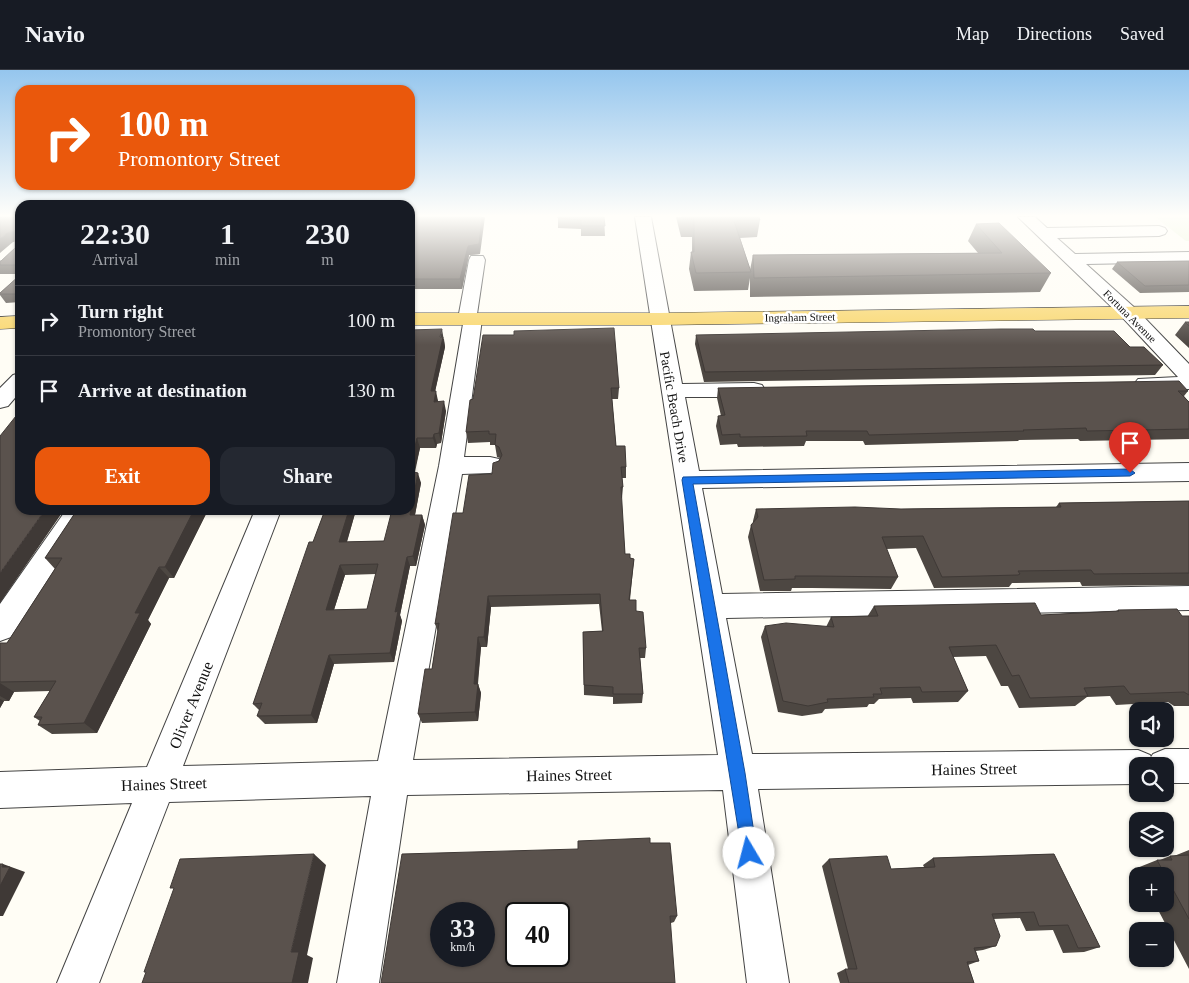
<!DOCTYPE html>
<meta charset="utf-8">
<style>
body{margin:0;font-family:Georgia,serif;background:#242831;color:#f1f3f6;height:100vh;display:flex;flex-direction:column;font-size:19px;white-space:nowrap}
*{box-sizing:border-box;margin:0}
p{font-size:16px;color:#9ea1a6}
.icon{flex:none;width:28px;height:28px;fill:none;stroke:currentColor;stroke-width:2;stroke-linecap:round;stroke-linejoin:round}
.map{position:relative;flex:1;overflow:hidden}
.details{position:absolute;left:15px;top:130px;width:400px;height:315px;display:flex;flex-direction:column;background:#171b24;border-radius:15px;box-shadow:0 1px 4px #0004}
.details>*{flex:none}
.top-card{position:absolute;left:15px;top:15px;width:400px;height:105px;border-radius:15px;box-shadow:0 1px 4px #0004;background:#ea580c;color:#fff;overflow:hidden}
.fabs{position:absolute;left:1129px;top:632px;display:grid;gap:10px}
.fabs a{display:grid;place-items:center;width:45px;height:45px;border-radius:10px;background:#171b24;box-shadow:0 1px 4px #0004;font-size:25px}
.speed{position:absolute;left:430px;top:832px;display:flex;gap:10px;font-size:25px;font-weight:700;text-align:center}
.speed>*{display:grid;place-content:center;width:65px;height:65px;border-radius:50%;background:#171b24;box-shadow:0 1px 4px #0004;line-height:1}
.speed small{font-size:12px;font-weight:400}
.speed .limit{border:2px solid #111;border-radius:8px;background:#fff;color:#111}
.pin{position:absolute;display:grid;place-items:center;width:42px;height:42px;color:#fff;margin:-51px -21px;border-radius:50% 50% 50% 0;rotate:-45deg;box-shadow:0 0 5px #0007}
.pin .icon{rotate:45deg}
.me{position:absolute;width:55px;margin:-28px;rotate:352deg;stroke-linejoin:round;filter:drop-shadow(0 0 4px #0008)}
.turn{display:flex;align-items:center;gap:18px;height:105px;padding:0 20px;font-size:22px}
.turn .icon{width:65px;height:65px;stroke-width:2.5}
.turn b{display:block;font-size:35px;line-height:42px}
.eta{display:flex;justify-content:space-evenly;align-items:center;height:85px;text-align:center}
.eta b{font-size:30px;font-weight:800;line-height:35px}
.button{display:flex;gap:10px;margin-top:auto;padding:10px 20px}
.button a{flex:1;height:58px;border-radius:15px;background:#ea580c;color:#fff;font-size:20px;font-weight:800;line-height:58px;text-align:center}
.button a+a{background:#242831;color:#f1f3f6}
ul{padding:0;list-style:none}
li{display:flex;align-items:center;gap:15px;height:70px;padding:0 20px;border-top:1px solid #363941}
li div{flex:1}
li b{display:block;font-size:19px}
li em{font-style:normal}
header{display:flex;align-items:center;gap:30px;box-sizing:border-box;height:70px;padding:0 25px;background:#171b24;border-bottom:1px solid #363941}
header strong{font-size:24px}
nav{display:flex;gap:28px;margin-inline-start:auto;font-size:18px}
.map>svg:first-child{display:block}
.pitch{fill:#e6f2cf}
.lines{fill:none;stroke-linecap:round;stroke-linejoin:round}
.minor-casing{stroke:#444;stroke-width:2}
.major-casing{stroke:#222;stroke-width:1}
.minor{fill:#fff;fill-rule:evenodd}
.major{fill:#f9d66b;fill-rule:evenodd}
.wall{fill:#4d4742;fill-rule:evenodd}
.shaded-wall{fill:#3f3936}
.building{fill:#5a524d;stroke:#3f3936;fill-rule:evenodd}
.route{fill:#1a73e8;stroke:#114b97}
.labels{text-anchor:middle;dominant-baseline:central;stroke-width:5;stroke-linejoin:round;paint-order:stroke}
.far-street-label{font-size:11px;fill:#111;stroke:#fff}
.street-label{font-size:14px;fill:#111;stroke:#fff}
.near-street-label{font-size:16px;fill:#111;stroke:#fff}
</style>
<header>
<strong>Navio</strong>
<nav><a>Map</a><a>Directions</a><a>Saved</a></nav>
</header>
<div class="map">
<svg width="1189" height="913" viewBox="0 0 1189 913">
<rect width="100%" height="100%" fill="#fffdf5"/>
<path class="pitch" d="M1155 147H1189V171H1186Z"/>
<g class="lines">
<defs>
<path id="minor" d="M635 147H651L682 314 754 313 762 315 765 320 762 325 754 327H685L699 401 1189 393V411L702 418 722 524 1189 516V540L726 548 752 684 1138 680 1150 685 1151 687 1153 684 1165 679H1189V713H1165V696H1138V714L758 719 789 913H747L723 720 407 725 379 913H337L371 726 169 732 99 913H57L132 733 0 738V702L147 697 255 440H281L183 696 378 691 439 396 463 254 458 249 469 190 471 186H483L485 190 477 244 482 249 464 387H490L499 389 502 395 499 401 490 403 462 404 413 690 718 685Z
M1018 147H1035L1047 158 1159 156 1165 158 1167 161 1165 164 1159 166 1057 168 1075 184 1189 182V192L1086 194 1136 239 1189 294V319L1145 320 1138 319 1134 314 1138 309 1178 307 1122 247Z
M20 303V322L8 336 0 338V318L13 305Z
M66 440H93L11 567 0 571V534Z"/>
<path id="major" d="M1189 236V248L659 255H410V243H659Z
M20 246V258L0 259V247Z"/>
</defs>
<use href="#minor" class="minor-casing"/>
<use href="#major" class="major-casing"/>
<use href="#minor" class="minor"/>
<use href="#major" class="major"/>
</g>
<path class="wall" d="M20 147V204H0V191H1L15 178V171L13 172Z
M410 147 480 184 469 185 462 219H410Z
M558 147H604L605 166H581V159L558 158Z
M676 147H759L760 150 757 167 740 168 750 200 753 185 978 183 968 171 976 154 1051 203 1040 222 750 227V208L748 220 694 221 689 199 691 182H692V167H681Z
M1189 191V222L1140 223 1112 199 1117 192Z
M20 205V232L6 233 0 225V223Z
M1185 252H1189V278L1175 265Z
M410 260 444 269 445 277 435 321 438 332 446 341 441 373 437 374 436 378H420L415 402 421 413 415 445H422L425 455 416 496H410L400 545 402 551 394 592 334 594 317 653 265 654 257 646 260 641 253 634 325 440H363H356L347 472 384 471 410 440ZM376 504 367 539 334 540 345 505Z
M1035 261 1130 277 1163 295 1155 305 704 312 695 274 696 265Z
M514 265 619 318 618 329H612L616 376 626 397V408H622L623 417 622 428H621L625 484 630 488 634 489 630 530 636 541 646 578 645 588H640L643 624 642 633 613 634V627L584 625 583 562 602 561 599 534 491 537 487 577H481L478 614 481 623 478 651 422 653 418 644 432 599 438 562 435 554 463 443 492 404 500 388 497 387 495 375H490V372L468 373 466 362 473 329Z
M718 318 1188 321 1184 326 1189 332V369L1133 370 1080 371 1078 369 1019 370 1018 371 865 375 863 371H806L804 376 738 377 737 374 720 375 716 356 718 346H721L717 328Z
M1189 431V515L1082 516 1080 512 1012 513 1009 517 934 518 916 478 886 479 898 507 891 519 812 518H792L791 521H760L748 467 751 455 753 453V451L756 439H901L1056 437 1059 433Z
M77 440H208L174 508H169L148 550 151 554 97 663 52 664 38 655 40 651 34 647 50 621 14 622 9 631H4L0 638V573H7L55 499 45 488Z
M874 536 1041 545 1116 541 1118 540 1182 546H1189V636H1174L1168 632 1116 635 1110 626 1087 627 1075 636 1019 638 1008 616H1001L986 586 953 587 968 621 958 632 913 633 911 628 879 629 874 634H869L867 637 825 639 822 643 802 646 778 642 761 567 765 556 826 557 831 547H867Z
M650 773 677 846 674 852 671 853 578 779Z
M1189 780V899L1155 834H1165V806H1141L1137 798 1157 790H1160L1170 786H1174Z
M1054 784 1100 877 1084 882 1063 883 1053 860 1026 861 1020 848 993 849 996 876 983 880 976 881 979 891 968 895 974 913H840L837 903 845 899H848L822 796 829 789 891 799 924 797 923 795 933 788Z"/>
<path class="shaded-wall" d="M482 147H485L480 184 469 185 462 219 460 209 468 176Z
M15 161 20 170 13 172 0 183V169L7 163Z
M442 259 445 277 433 331 431 321Z
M436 321 438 331 434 332Z
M444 331 446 341 441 373 439 363Z
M434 364 437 374 436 378 433 368Z
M417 368 420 378 412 411 410 402V398Z
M418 403 421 413 413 455 410 445Z
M45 440H64L0 533V503Z
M194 440H208L174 508 165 497Z
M349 440H356L344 481 339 472Z
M422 445 425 455 416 496 413 486Z
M407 487 410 496 400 545 402 551 394 592 390 583 395 542Z
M340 495 345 505 331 549 326 540Z
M159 497 169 508 148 550 151 554 97 663 84 653 135 543Z
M488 526 491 537 487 577 484 567Z
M478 567 481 577 477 618 478 614 481 623 478 651 475 642 474 614Z
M329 585 334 594 317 653 311 645Z
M0 613 14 622 9 631 0 626Z
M0 629 4 631 0 638Z
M314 784 326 795 307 885 313 888 308 913H292L291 882Z
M3 794 25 802 3 846H0V816L2 797Z"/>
<path class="building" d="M0 147H20V195H0V191H1L15 178V161L7 163 0 169Z
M410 147H482L479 174 468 176 460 209H410Z
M558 147H604L605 156H581V150L558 148Z
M682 147H759L760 150 734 151 751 202 696 203 691 182H694V149H683Z
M999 153 1051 203 754 208 753 185 1002 183 976 154Z
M1189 191V215L1145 216 1117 192Z
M20 205V224H0V223Z
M1185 252H1189V256Z
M614 258 619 318H611L616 376H625L626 397H621L623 417H621L625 484H630V488L634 489 629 530H636V541L643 542 646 578H639L643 624H613V617L584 615 583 562 603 561 600 524 488 526 484 567H478L474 614H478L475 642 418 644 425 599H432L439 553 435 554 453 443H463L469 405 492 404 493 393 499 391 502 385 499 377 495 375 496 364H489V361L466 362 470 330 473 329 483 265H514V261Z
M442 259 440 267H443L431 321H436L434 332 444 331 439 363 434 364 433 368H417L410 398V260Z
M1001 259H1033L1035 261H1114L1130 277H1144L1163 295 705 302 696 265Z
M1179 311 1188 321H1178L1189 332V359L1141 360 1087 361 1086 358 1023 360 1024 361 869 365 867 361H806L807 366 740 367V364L722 365 718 346 725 345 718 318Z
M20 341V440H45L0 503V366Z
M410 401 418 403 410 445H422L413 486 407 487 395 542 398 541 390 583 329 585 311 645 257 646 262 633 253 634 309 472H313L325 440H349L339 472 384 471 392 440H410ZM378 494 367 539 326 540 340 495Z
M1189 431V503L1094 504 1091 500 1018 501 1020 504 1018 505 942 507 923 466 882 467 898 507 817 506H795V509L764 510 751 455 758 447 756 439 855 437 901 439 1061 437 1059 433Z
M77 440H194L165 497H159L135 543H140L84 653 38 655 42 647H34L56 611 0 612V573H7L62 488H45Z
M1035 533 1041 545 1119 541 1118 540 1177 539 1182 546H1189V625L1184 622 1130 624 1124 616 1084 618 1088 626 1030 628 1019 605 1012 606 996 575 949 577 968 621 922 622 920 617 880 618 882 624H873L874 627 827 629 828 632 808 636 783 631 765 556 786 553 834 557 831 547 878 546 874 536Z
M650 768V773H670L677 846H670L675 913H381L402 784 578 779V771ZM441 844H484V886H441ZM516 844H559V886H516Z
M314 784 291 882H299L292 913H142L146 902H144L174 818H170L180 789Z
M1054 784 1100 877 1078 878 1068 855 1039 856 1034 842 992 844 1000 866 996 876 974 878 979 891 967 892 974 913H849L845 899H857L829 789 887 786 891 799 935 797 933 788Z
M1189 785V849L1157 790H1172L1170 786Z
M0 794H3L2 797H10L0 816Z"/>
<linearGradient id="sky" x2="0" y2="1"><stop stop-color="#95c6ee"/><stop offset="0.53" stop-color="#fffefa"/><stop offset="1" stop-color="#fffefa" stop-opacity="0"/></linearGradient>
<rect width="1189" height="275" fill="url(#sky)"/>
<path class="route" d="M1130 399 1135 403 1130 406 693 414 745 703 757 783 755 789 749 791 743 789 682 410 683 407Z"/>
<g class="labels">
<g class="far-street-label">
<text transform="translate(1130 246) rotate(45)">Fortuna Avenue</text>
<text transform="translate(800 247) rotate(-1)">Ingraham Street</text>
</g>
<g class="street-label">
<text transform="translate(674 337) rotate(80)">Pacific Beach Drive</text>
</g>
<g class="near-street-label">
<text transform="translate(191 635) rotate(-68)">Oliver Avenue</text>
<text transform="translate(974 699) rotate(-1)">Haines Street</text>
<text transform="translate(569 705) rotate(-1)">Haines Street</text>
<text transform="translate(164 714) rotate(-2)">Haines Street</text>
</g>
</g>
</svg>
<div class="fabs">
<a><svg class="icon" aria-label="sound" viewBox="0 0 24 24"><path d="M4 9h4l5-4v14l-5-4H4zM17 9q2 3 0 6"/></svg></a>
<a><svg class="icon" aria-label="search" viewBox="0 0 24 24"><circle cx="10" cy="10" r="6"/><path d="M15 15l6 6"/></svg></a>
<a><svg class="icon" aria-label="layers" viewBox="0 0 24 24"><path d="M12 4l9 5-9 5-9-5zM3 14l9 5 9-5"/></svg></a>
<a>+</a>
<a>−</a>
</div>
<div class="speed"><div>33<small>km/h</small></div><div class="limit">40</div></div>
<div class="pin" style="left:1130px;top:403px;background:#d93025"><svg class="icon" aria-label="arrive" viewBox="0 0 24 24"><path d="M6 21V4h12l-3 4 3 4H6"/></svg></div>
<svg class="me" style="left:749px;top:783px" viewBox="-20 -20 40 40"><circle r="19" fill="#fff"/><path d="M0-13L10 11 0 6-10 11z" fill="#1a73e8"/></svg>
<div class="top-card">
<div class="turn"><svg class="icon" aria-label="right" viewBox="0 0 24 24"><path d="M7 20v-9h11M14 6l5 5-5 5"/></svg><div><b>100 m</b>Promontory Street</div></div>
</div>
<section class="details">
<div class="eta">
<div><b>22:30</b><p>Arrival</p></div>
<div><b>1</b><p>min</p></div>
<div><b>230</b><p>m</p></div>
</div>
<ul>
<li><svg class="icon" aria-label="right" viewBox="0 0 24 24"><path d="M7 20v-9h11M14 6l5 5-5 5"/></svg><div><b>Turn right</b><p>Promontory Street</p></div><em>100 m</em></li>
<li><svg class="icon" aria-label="arrive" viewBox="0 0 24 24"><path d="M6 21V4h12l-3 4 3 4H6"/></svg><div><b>Arrive at destination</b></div><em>130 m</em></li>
</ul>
<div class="button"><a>Exit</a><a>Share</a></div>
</section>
</div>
